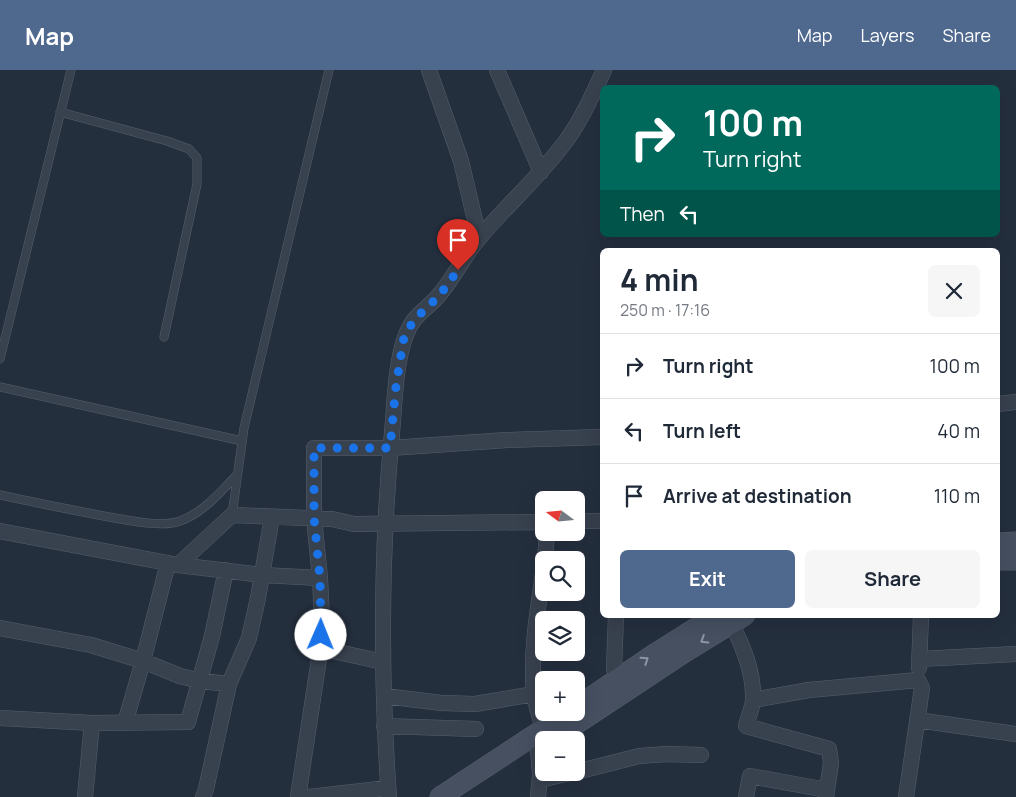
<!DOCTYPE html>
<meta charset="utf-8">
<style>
body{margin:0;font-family:Manrope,sans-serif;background:#f6f6f7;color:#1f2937;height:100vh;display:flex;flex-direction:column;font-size:19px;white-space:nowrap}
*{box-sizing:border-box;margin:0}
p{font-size:16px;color:#747a83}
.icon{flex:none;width:28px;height:28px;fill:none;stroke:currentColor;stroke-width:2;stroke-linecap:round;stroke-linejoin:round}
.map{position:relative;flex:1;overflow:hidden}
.side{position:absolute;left:600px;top:178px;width:400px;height:370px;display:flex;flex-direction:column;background:#fff;border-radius:8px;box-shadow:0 5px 20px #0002}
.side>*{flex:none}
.banner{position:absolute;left:600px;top:15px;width:400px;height:152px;border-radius:8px;box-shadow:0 5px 20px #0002;background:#00695c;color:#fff;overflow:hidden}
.needle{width:32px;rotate:286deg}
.fabs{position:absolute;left:535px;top:421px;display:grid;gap:10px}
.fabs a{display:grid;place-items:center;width:50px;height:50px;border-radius:8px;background:#fff;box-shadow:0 5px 20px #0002;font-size:25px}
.pin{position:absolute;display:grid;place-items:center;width:42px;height:42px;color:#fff;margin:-51px -21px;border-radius:50% 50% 50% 0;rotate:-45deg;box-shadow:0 0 5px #0007}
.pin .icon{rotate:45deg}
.me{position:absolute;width:55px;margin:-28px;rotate:1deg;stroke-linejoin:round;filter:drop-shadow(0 0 4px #0008)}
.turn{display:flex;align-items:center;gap:18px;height:105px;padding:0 20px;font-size:22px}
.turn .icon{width:65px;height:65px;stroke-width:2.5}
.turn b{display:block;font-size:35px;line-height:42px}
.then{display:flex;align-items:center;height:48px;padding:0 20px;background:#0003;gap:10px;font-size:19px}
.round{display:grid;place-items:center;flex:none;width:52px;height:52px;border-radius:8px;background:#f6f6f7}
.summary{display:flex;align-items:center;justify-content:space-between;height:85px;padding:0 20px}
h1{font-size:30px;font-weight:700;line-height:38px}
.primary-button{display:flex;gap:10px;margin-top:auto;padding:10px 20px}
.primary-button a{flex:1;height:58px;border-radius:8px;background:#4f688e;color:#fff;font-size:20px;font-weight:700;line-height:58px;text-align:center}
.primary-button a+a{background:#f6f6f7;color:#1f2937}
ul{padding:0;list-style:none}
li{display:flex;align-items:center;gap:15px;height:65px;padding:0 20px;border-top:1px solid #e0e1e3}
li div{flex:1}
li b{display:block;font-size:19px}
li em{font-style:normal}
header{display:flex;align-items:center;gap:30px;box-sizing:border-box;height:70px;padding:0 25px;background:#4f688e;color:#fff}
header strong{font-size:24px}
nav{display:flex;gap:28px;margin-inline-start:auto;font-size:18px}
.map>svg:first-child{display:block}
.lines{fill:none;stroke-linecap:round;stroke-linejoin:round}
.lane-casing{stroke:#565f6c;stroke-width:9}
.street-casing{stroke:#565f6c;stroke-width:16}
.secondary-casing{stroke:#565f6c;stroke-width:21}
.lane{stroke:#38414e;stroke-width:8}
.street{stroke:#38414e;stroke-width:15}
.secondary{stroke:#465061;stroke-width:20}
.oneway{stroke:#8e96a5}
.route{stroke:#1a73e8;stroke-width:9;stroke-dasharray:0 16.2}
</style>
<header>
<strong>Map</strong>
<nav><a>Map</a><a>Layers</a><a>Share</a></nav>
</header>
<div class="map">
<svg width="1016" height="727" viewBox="0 0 1016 727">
<rect width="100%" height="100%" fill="#242f3e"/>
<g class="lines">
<defs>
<path id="lane" d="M60 42 167 71 189 79 197 88V114L164 267
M0 289 71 0
M0 317 242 371
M0 425C36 433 72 440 109 447 128 450 162 458 180 451 203 443 219 423 236 406
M232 445 244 358 329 0"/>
<path id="street" d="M429 0 461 91 479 167
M497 0 541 102
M998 334 1016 332
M576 451H602
M0 461 178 495 232 445 332 449 354 454 544 452
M545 490 547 462
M178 495 262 505 320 508
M544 497C538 538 530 582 534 624 536 639 542 654 547 669
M616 545 614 599 621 617
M731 553C743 576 754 602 753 629 753 637 748 647 746 656L829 679 831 693 826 727
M0 558 91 575 143 591 180 606 200 611 229 614
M320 578 383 592
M920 589 1016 584
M919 598 921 545
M384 626 442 633 475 634 534 624
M753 630 809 620 918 610 922 618 906 727
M0 648 92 653 188 652 212 566 226 500
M917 650 1016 664
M125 653 143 591 168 493
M384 656 476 659
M538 679 540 705 538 727
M576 702 639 686 667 684 701 685
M540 710 574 702
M85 727 92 653
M203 727 206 719 229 614 249 568 258 528 272 447
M298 727 319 589 322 551 320 508 314 448V378H390L507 370 602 367
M309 727 388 718
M389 727C380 602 381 475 393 351 395 323 397 272 414 250 421 241 432 234 439 225 455 206 465 184 481 166 509 133 541 105 566 71 582 49 593 24 604 0
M746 727 750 706 827 720"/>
<path id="secondary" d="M998 473 1016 472
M998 490H1016
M578 636 656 583 716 545
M552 670 685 582 745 545
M440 727 562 647"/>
</defs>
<use href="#lane" class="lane-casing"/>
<use href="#street" class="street-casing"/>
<use href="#secondary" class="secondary-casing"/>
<use href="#lane" class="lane"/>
<use href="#street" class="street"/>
<use href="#secondary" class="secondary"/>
</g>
<defs><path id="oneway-chevron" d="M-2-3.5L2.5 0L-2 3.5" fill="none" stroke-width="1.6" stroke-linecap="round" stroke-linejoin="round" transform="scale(1.25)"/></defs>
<g class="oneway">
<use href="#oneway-chevron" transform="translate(704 570) rotate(148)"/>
<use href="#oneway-chevron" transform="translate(645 590) rotate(-34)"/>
</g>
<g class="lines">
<path class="route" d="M321 565 320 508 314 448V378H390L396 316 404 267 414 250 439 226 458 200"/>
</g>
</svg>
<div class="fabs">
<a><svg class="needle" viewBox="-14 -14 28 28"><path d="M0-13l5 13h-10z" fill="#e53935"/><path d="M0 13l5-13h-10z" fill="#747a83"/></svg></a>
<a><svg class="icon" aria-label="search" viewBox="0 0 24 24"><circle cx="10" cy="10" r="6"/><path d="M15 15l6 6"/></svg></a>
<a><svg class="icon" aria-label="layers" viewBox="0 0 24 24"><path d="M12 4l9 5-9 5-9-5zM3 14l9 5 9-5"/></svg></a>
<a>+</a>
<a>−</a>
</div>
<div class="pin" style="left:458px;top:200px;background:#d93025"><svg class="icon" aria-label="arrive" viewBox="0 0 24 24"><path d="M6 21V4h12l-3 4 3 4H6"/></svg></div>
<svg class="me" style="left:321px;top:565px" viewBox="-20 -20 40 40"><circle r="19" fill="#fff"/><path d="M0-13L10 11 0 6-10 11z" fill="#1a73e8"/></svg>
<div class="banner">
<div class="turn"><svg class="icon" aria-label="right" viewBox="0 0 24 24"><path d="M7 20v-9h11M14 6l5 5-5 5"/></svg><div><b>100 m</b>Turn right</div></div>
<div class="then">Then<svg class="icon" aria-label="left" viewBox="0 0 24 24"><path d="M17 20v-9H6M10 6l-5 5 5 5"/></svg></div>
</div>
<section class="side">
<div class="summary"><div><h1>4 min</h1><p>250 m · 17:16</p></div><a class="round"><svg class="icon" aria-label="close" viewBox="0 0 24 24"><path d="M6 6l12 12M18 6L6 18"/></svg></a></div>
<ul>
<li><svg class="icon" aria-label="right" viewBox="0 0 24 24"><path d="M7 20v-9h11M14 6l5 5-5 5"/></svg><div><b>Turn right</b></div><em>100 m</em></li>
<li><svg class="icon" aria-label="left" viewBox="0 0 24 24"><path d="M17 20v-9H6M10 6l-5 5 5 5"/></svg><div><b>Turn left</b></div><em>40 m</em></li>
<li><svg class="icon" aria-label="arrive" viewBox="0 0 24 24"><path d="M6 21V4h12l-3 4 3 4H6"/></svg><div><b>Arrive at destination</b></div><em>110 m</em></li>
</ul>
<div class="primary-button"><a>Exit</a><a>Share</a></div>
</section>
</div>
